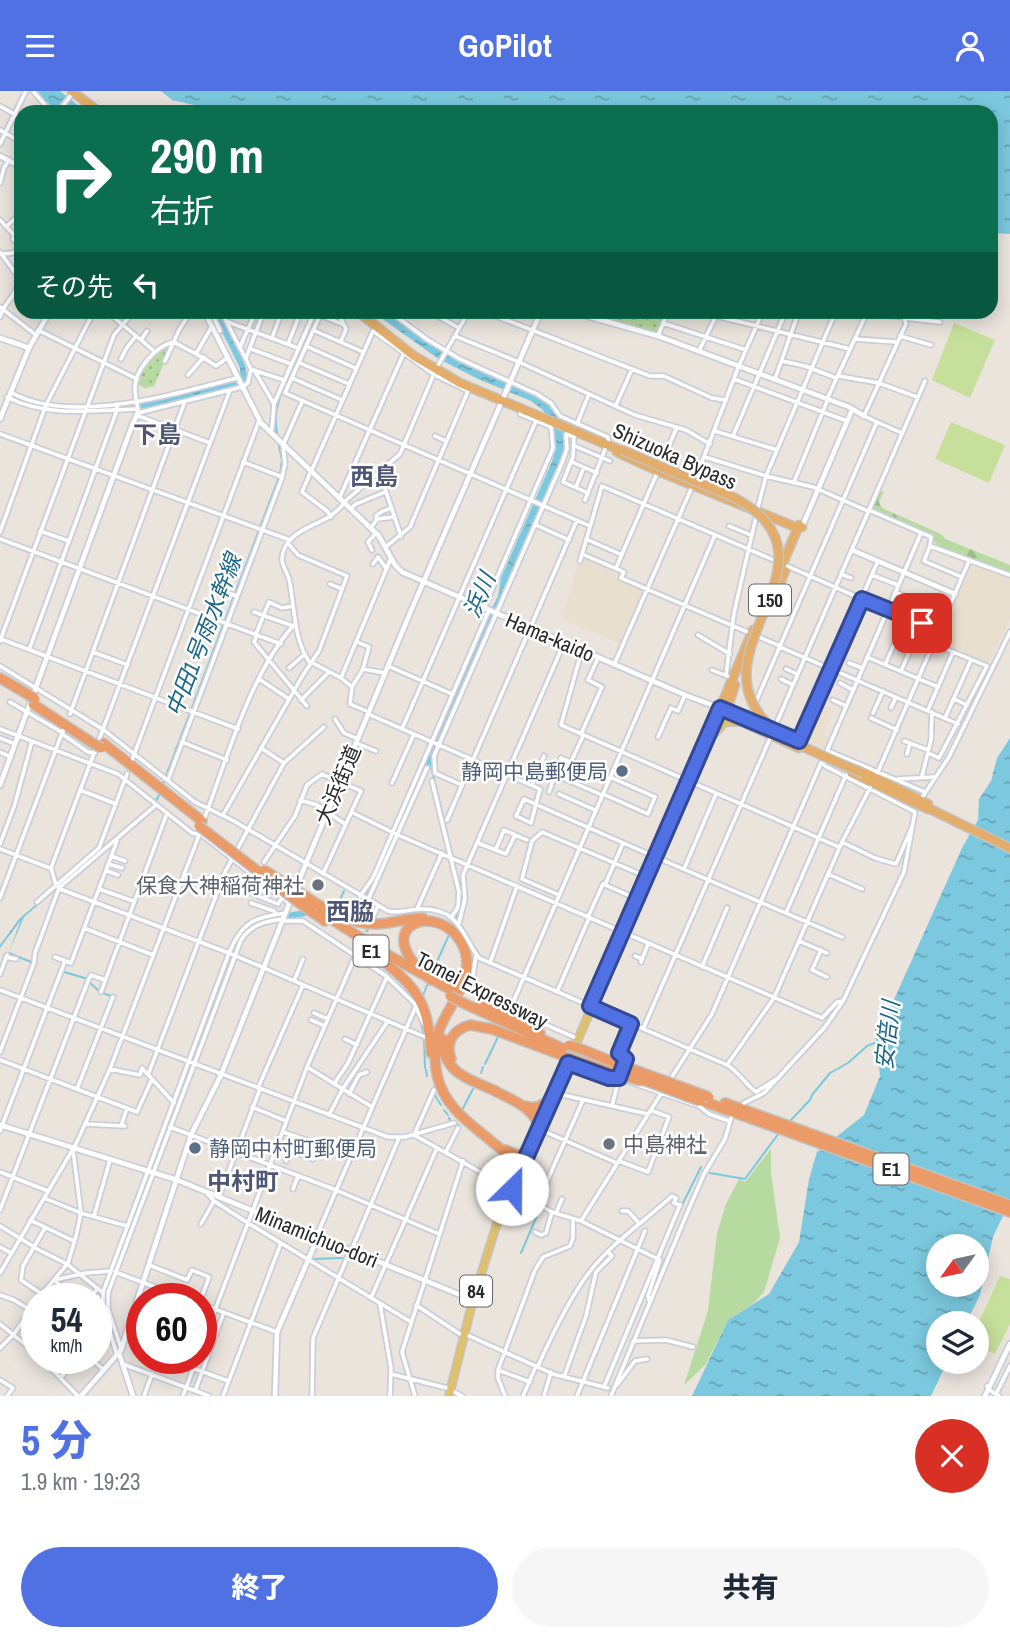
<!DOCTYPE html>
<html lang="ja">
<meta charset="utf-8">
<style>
body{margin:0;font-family:"Archivo Narrow","Noto Sans JP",sans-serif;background:#f6f6f7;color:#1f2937;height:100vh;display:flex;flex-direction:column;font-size:26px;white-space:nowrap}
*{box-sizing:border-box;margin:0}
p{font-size:23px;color:#747a83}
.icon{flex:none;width:38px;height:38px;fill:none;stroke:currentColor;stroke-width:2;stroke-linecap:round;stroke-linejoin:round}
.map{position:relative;height:1305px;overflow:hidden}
.side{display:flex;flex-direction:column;background:#fff;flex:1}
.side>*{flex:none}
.top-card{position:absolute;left:14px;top:14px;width:984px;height:214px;border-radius:21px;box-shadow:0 4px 18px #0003;background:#0b6e4f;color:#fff;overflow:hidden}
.needle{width:46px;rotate:237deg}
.controls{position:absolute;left:926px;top:1143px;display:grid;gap:14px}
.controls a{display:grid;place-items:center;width:63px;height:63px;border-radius:50%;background:#fff;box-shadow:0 4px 18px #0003;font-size:35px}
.speed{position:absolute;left:21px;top:1192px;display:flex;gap:14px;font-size:35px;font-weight:700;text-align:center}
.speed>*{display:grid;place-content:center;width:91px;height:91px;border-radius:50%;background:#fff;box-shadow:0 4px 18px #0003;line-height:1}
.speed small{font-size:18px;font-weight:400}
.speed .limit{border:10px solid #d22;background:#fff;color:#111}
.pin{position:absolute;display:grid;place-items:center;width:60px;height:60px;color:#fff;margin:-30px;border-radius:14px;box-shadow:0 4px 10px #0006}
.me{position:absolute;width:77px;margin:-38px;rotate:23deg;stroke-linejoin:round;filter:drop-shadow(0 0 5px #0008)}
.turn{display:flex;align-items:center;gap:24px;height:147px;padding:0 21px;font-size:32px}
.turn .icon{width:91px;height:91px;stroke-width:2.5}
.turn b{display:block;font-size:49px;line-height:60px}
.then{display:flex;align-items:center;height:66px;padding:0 21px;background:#0003;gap:14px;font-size:26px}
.round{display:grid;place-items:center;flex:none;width:74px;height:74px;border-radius:37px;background:#f6f6f7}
.headline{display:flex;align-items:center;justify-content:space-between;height:119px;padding:0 21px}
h1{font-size:42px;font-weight:800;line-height:52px;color:#5071e4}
.cta{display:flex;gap:14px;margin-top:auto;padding:14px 21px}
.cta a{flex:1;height:80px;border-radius:42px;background:#5071e4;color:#fff;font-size:28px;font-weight:800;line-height:80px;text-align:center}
.cta a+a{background:#f6f6f7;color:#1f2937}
header{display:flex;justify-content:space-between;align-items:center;height:91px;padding:0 21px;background:#5071e4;color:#fff;font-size:32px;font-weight:800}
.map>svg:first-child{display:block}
.education{fill:#e9dfce}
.grass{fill:#b6daa0}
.forest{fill:url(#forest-firs)}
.park{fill:url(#park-dots)}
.pitch{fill:#c6e09c}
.water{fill:url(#water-ripples);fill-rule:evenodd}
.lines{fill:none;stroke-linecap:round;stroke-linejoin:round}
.stream{stroke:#7cc9df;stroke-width:2}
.river{stroke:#7cc9df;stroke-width:6}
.minor-tunnel{stroke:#c3bfb9;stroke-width:3.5;stroke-dasharray:3.5 2;stroke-linecap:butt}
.minor-casing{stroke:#cbced9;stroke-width:7}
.tertiary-casing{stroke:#cbced9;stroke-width:8}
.primary-casing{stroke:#c3c3c3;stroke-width:10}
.trunk-casing{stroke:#c3c3c3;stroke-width:11}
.motorway-casing{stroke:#c3c3c3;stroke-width:12}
.minor{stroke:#fff;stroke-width:3.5}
.tertiary{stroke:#fff;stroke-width:4.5}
.primary{stroke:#dfc06c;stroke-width:7}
.trunk{stroke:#e4ae6a;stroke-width:8}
.motorway{stroke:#ea9b67;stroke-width:9}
.trunk-bridge-casing{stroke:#c3c3c3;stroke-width:11;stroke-linecap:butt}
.motorway-bridge-casing{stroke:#c3c3c3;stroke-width:12;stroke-linecap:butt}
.trunk-bridge{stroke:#e4ae6a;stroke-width:8}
.motorway-bridge{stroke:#ea9b67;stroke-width:9}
.route-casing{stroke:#344994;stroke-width:18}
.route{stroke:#5071e4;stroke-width:12}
.service-dot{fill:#5c6f8a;stroke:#fff;stroke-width:2.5}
.worship-dot{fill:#6b7280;stroke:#fff;stroke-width:2.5}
.labels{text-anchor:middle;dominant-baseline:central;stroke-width:5;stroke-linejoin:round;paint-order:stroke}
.shield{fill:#fff;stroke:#696969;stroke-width:2}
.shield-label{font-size:19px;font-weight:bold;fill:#292929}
.street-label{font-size:21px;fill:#292929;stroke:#fff}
.service-label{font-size:21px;fill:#4e5e75;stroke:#fff;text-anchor:end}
.worship-label{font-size:21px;fill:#5b616d;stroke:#fff;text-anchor:end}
.water-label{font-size:23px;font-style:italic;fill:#1d6889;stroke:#fff}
.quarter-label{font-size:24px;font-weight:bold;fill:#4f5774;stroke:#fff}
</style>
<header><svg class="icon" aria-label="menu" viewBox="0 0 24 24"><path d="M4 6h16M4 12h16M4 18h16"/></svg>GoPilot<svg class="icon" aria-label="person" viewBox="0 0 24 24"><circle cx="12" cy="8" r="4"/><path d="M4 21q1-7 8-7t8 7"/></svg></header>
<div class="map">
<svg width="1010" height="1305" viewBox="0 0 1010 1305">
<defs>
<pattern id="forest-firs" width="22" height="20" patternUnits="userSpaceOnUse" patternTransform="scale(1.75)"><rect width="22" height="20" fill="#b6daa0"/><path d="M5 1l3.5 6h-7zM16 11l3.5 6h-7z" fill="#9cbb8a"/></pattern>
<pattern id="park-dots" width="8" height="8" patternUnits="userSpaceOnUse" patternTransform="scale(1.75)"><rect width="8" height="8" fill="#b6daa0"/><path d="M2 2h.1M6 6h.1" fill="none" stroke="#9cbb8a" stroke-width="1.8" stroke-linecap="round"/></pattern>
<pattern id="water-ripples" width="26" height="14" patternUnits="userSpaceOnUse" patternTransform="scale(1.75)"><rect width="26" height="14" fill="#7cc9df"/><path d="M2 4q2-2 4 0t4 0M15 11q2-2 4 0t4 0" fill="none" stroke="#66a3b5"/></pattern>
</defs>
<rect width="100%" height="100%" fill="#eae4dd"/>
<path class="education" d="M583 465 621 481 619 487 646 498 621 553 562 528 579 470Z
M971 473 1010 486V529L988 574 938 553Z
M817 612 834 619 823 643 831 647 825 659 801 648Z"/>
<path class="grass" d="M771 1058V1081L780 1147 764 1201 754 1212 728 1229 706 1273 684 1294 708 1220 717 1142 726 1113 739 1088 745 1091Z"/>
<path class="forest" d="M884 400 879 411 882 417 941 443 945 448 1010 474V482L936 454 932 444 872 417 879 401Z"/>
<path class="park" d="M575 221H667L656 242Z
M169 253 172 254 154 295 145 297 137 293C143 275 154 263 169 253Z"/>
<path class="pitch" d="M954 232 995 249 970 307 932 289Z
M951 331 1005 354 989 392 935 368Z
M1000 1185 1010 1188V1233L995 1263 977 1255V1235Z"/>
<path class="water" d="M34 0H60L86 21H59Z
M161 0H1010V143L991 142 990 21H213L208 17 172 9Z
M212 221H218C226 236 252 275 246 290L235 296 143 320 140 313 240 287V277Z
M316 221H320C308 246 280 298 277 323 275 344 286 363 282 384L158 709 138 730 24 826 8 863 21 829 0 857V854L19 828 148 718 157 706 279 383 281 370 274 334 275 315Z
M373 221C393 220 407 237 423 248 438 258 454 267 470 275 498 288 535 297 555 321 565 334 565 353 562 368L493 526 489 523 498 505 501 487 553 368 556 353 553 335 543 319 531 310 478 288 437 267Z
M1010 647V1110L993 1146 980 1204 966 1232H938V1270L947 1271 931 1305H692L728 1229 769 1203 799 1151 809 1088 817 1061 864 1024 880 985 875 939 893 911 962 757 978 729 979 708 991 690 997 667ZM938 1155H976V1194H938Z"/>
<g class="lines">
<path class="stream" d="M431 662V675L462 805 459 820 454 832
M338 813 344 800
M9 862 31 871
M64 881 85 887 100 901 111 905
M431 884 449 844
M422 907 428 892
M419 926 424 943
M424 947 425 977
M485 973 498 946
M426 979 427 985
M481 982 483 976
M435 1004 436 1006
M437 1008 441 1014
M444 1019 448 1024
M461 1021 473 998
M449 1027 450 1029
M790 1030 810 1009 812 1004 830 982 848 972 867 955 877 951
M457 1034 458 1033
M710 1082 745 1088 779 1042
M514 1108 538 1122 521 1162
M682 1114 701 1076
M320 1142 417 918
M311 1168 343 1167"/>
<path class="river" d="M397 740 494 519
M326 819C349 815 363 812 375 791
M287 825 312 821"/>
<path class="minor-tunnel" d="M357 861 369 835"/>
<defs>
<path id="minor" d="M33 0 51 21
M0 15 21 27
M58 21 71 4
M0 39 21 51
M0 53 26 0
M0 92 4 77 9 69
M0 129 15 145 13 148 21 156
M7 135 21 122
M0 161 19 187C16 209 5 208 0 226
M3 163 13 162 20 157
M0 216 36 244
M106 220 141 249 147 240
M181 220 189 224
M211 220 220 240
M221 220 251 278 248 292 242 296 138 322C138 314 135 306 135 298 134 280 156 254 174 251 189 260 202 265 216 275L227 267
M322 220 285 302 590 435
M337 220 346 238 341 250
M389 220 428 249 460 268 537 303 551 312 560 325 608 346V351
M429 220 459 237
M483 220 650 285H664L712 307 726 309
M695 220 716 225 717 220
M320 224 342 233
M905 227 940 231
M228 231 298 257
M663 232 746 259
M38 239 137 288
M313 239 363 261
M455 245 519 271 635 324 686 339 710 353
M658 245 668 220
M900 245 931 254
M272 247 282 220
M855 248 896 251
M141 249 155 261
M288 253 301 220
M306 255 355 277
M240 256 256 220
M251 258 291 273
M699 260 716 225 850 258
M197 261 211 237
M246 267 264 220
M121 268 126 258 136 245
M165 270 179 239 191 220
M782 270 805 275 836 287
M300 272 349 293
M253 279 284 289
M254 279 274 313
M188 284 204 266
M839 285 879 292 917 306
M292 287 342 309
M734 288 847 330
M775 288 799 220
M925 290 869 419 931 446 930 455 1010 484
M10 301C71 335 173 303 237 287
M7 306C47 327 95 319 138 318
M827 308 865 226V220
M616 314 632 278
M136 324 210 352
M877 331 902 342
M577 333 589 303
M269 340 272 338 274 313 315 220
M715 340 777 359
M0 343 290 449
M435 345 446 350
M733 345 786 220
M574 346 573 366 563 391 588 402
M575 355 610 370
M705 366 766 385 813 396 868 420
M243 371 282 386
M572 371 597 382
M311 380 302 401 327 420 331 426
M379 380 401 445
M311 381 373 240 432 282
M695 389 738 277 763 220
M794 391 828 308
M576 396 584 376
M339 408 403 264
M585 409 606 356
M343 412 400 363 436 278 469 220
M758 416 766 385 836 220
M350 418 356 413 385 401
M377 428 376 425 381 421 391 417
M536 434 569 449
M729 435 751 444
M371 437 377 428 394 426
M40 440 69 450
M0 441 46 314 94 220
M0 448 281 553
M586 448 622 464
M387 455 410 436 468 300 437 285
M930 455 924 470 962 486
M372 459 368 451 376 442
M582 463 624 481 621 487 780 555
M580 470 602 395 776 470
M373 473 378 466 386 477
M787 475 887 519
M616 477 677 336
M841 483 851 487
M872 484 898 494
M330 493 342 498
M895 501 946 523
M227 502 237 505
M484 517 553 357 551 336 520 323 521 320
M888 518 939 540
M254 521 293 535
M256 543 269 511 282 517 293 515
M257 544 254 551 307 615
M698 544 730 563
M1 548 238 638
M0 550 114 244 134 220
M780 556 958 633
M29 559 117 319V313
M582 559 561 634 839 756
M93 561 128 574
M867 566 938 596
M311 571 341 587 352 596 350 613 369 621
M310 572C293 548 295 516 289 488 287 481 282 475 282 468 282 461 286 453 291 448 308 431 327 434 344 412
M849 572 862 577
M614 574 692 396
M885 574 906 526
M0 575 104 639 195 711 232 729 388 820C399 823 410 818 422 818 460 818 461 843 479 867L727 974C739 981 745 993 756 1001L778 987
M388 575 452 603
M289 577 305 563
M363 578 385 582
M786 578 797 583
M712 579 732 587
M901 580 922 532
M726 584 734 522 756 426
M341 587 391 467
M259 588 289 608
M781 588 793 594
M840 592 853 599
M352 596 363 578 369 556 357 551
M954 608 967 614
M301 609 329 581
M833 609 846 615
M10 611 63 642
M891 617 896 606
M928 619 953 561
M873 622 883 600
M70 623 185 310
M368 623 540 698 531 732 516 725 524 708C629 755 736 801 842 846
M871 627 897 639
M945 627 971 569
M335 628 344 642 358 648
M748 629 876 333 877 331 864 325 906 233 904 226 834 220
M0 638 118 683 192 742 202 744 289 812
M402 638 536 330
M774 638 869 419
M62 643 88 661 95 662
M581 643 602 596 588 589 598 567
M658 646 671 617 678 620 685 604
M0 647 15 653
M798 650 878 470
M904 650 928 659
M182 651 227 669
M356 652 376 660
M261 657 284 672
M827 660 921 442
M828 660 925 701
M0 661 11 666
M928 662 939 667 987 575 934 553
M907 663 910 652
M132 669 259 330
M571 671 583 645
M877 683 969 470
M922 685 931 649 932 621
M565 688 602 704
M898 688 934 686
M168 689 282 387 285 373 283 354 302 311
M432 690 459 801 458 816 451 827
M392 692 414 643
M462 694 435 682 434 665 562 372 567 358 566 343 574 346
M532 694 544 665
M80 699 116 713
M549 701 561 667 609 688
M559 703 595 719
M603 703 648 723 655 706 610 686
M923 705 949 666 1010 541
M300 709 317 714 345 733
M351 721 398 744 822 927 837 911 843 910
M223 724 303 584 319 560 347 485 298 464 288 452
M447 729 577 429
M203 731C227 669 250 581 295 533
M842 751 875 767 896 773 912 736
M478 752 506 763 515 744
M0 753 14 716 32 650
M0 758 50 777
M496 758 504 739 527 749
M111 765 125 770
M264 771 295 725 307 694 322 683 339 691
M108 773 122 777
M684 778 716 703
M107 780 118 784
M323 783 361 700 340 691
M828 783 862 798
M203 792 219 799
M605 794 623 752
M59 797 55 791 51 777 230 299
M60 798 229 862 425 946
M99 798 133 810
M253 803 278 813 282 807
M559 804 522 788 532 750 542 741 647 786
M360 805 373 787 489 519
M0 807 64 637
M368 809 427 677
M37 811 99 757 127 683
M251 812 274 820 276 823
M417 818 442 762
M786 822 846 684
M373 826 378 815
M588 826 603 793 637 808
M282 830H303L386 885 414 912 424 933
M459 832 465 808 463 784 564 552
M84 837 153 864
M799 850 827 862
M821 859 812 879 827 886
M476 865C475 873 471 884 475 892 482 908 559 939 578 948
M635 865 642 868
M6 866 16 868
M55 866 71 872 117 750
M641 871 648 853
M490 872 517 795
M702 876 727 817
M0 883 7 864
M294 890 303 868
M0 899 388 1046H405L454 1032
M101 901 167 722
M557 901 589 827
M511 916 715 444
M314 922 328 928
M311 929 325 935
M643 938 771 645
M345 948 357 954
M0 961 34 872 35 862 59 797 156 714
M0 969 137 1021 152 988
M570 972 609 987H619
M624 973 625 966 619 962 631 934
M727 974 774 907 842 751 871 695
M307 976 372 1016
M110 978 140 984 142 977 174 1012
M148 984 225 781 284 672 324 636
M630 991 699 1015 709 1023 729 1030
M668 992 712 923 821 672
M334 993 348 972 387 886
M258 997 303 894
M77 998 113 906
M434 999 414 1044 552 1121 581 1130 664 998
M554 1002 648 1023
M349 1003 359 984 367 981
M744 1012 764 1002 825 936 843 910 904 781 915 721 825 675 822 671
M612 1015 619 987
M252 1016 286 1030
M329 1024 342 999 388 930
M85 1033 125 1035
M121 1035 127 1017
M170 1036 336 1099 439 1143
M541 1039 617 1072
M0 1040 65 870
M283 1041 318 1053
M277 1054 313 1068
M446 1061 458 1037
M286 1070 291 1059
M619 1070 648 1081 669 1026 650 1019
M0 1081 48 1100
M293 1098 298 1085
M206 1101 214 1110 248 1132 411 1231
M219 1106 260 998
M44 1107 81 1122 127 1135
M537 1113 583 1009
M0 1119 88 890 91 884 105 889
M622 1120H628L639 1132
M556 1122 562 1108
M94 1125 110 1069
M30 1129 74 1150
M581 1130 660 1169 648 1205 649 1209
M201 1133 214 1110
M0 1135 39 1159 67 1173 102 1201
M535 1141 541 1144 546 1142 552 1121
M316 1146 416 915
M0 1156 11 1162
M351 1160 399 1047
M149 1174 187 1189 192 1179 209 1186 201 1208
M115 1181 187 1208
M0 1182 76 1053 110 978 201 739
M42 1203 21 1189 23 1175 45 1137
M0 1204 14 1209 37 1223
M371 1207 437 1057
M38 1208 68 1172 76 1145 81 1122 73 1059
M77 1208 54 1189 86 1182 111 1180
M89 1208 98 1197
M201 1213 277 1241
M380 1213 391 1277 390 1305
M416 1214 460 1243
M0 1233 37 1263
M96 1243 106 1231
M465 1243 553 1283 608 1297
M201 1244 214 1248
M633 1250 666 1249 693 1256
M201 1256 307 976 357 861
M0 1257 14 1243 37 1210
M121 1257 108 1218V1202L241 849C252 833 266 830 283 828
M117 1264 103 1219V1201L229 862C242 831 254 826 286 822
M41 1267 78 1305
M90 1267 104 1279
M176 1271 228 1290
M123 1273 209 1305
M184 1274 187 1267
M538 1275C551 1246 571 1204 591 1179 614 1150 645 1130 672 1105L676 1107 674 1112 680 1114 604 1296
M498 1279 530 1291
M391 1283 447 1297 462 1305
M61 1286 77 1267
M564 1286 586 1225 596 1181 612 1165 608 1161
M0 1289 13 1297 7 1305
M617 1294 635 1270 647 1268
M987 1295 988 1298 999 1305
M195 1300 224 1221
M996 1303 1010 1275
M144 1305 152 1283
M183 1305 197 1267
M223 1305 281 1152
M312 1305 313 1247 350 1160
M415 1305 402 1261 463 1070
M505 1305 498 1287V1279L535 1179 543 1166 570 1155 573 1147V1129
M523 1305 536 1275
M544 1305 551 1281
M577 1305 645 1140
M611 1305 688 1120 704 1083 725 1048 731 1027"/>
<path id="tertiary" d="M0 65 21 76
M204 220 261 332 379 445 395 474 402 481 685 604 720 617
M569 220 658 245 849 316 864 325
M0 247 29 257
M0 328 29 257 50 220
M802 436 852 319
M852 459 955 503
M0 694 133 332 138 322
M295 799 410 522 541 220
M0 1034 177 1089 473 1209
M119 1262 133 1305
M81 1305 121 1259 191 1044 221 984 291 808
M275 1305 277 1241 318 1146
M985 1305 1010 1253"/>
<path id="primary" d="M714 643 725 631H739
M576 953 719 620
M449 1305 473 1209 498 1129 569 970"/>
<path id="trunk" d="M72 0 99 21
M357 220 414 265 460 292 622 360
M617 361 658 380 798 437 802 436
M777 486 799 434
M768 520 785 480
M753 539 719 620 799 657
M735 594 728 615 737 623
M858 678 928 713
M852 682 928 718
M926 716 1010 757"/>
<path id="motorway" d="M0 587 29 604
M33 613 91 651
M103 652 202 730
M302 803C325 819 350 834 378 833 393 832 408 827 423 827
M298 811 325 830
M321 822 390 865 453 900
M376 864C417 897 428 909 431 962
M431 889C364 834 439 808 462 853 478 883 451 910 440 937 435 951 434 970 437 984 444 1015 468 1031 490 1049 496 1055 505 1060 510 1067 515 1077 514 1088 512 1098
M463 912 566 959
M480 914 540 942
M443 948C441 981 470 989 496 1000
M581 958 621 974
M451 968C445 951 453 939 470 934L492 938 564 965
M576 969 618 983
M493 999C510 1008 536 1017 539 1038
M705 1011 1010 1121
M725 1012 1010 1114
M525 1015C539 1020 548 1011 555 999
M506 1059 517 1064 528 1062"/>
</defs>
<use href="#minor" class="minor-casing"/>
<use href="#tertiary" class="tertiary-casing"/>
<use href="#primary" class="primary-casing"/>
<use href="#trunk" class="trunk-casing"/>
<use href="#motorway" class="motorway-casing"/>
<use href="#minor" class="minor"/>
<use href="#tertiary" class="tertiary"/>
<use href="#primary" class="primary"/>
<use href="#trunk" class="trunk"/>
<use href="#motorway" class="motorway"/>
<defs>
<path id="trunk-bridge" d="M622 359 735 407C849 468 696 556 765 630 785 652 837 670 864 683"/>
<path id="motorway-bridge" d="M29 604 35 608
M91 651 101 657
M199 735 298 811
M264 779 302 803
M450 905 463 912
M569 954 581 958
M564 965 576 969
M621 974 709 1006
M618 983 641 990
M638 987 700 1010"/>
</defs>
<use href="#trunk-bridge" class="trunk-bridge-casing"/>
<use href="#motorway-bridge" class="motorway-bridge-casing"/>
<use href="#trunk-bridge" class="trunk-bridge"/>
<use href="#motorway-bridge" class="motorway-bridge"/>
</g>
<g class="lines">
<defs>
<path id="route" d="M512 1098 568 972 609 987H619L626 968 619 962 631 933 590 915 720 617 799 650 862 508 922 532"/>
</defs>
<use href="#route" class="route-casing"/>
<use href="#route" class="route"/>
</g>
<g class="service-dot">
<circle cx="622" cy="680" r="7"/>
<circle cx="195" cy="1057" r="7"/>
</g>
<g class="worship-dot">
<circle cx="318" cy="794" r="7"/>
<circle cx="609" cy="1053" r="7"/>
</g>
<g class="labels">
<g class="shield">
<rect x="749" y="493.5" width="42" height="31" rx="5"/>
<rect x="353.5" y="844.5" width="35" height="31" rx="5"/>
<rect x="873.5" y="1062.5" width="35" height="31" rx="5"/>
<rect x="460" y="1184.5" width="32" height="31" rx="5"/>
</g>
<g class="shield-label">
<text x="770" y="509">150</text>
<text x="371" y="860">E1</text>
<text x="891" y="1078">E1</text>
<text x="476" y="1200">84</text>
</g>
<g class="street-label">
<text transform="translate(675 365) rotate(24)">Shizuoka Bypass</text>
<text transform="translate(550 546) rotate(23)">Hama-kaido</text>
<text transform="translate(338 694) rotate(-67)">大浜街道</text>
<text transform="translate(482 899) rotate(27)">Tomei Expressway</text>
<text transform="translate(317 1146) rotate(22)">Minamichuo-dori</text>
</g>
<g class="service-label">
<text x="608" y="680">静岡中島郵便局</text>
<text x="209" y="1057" text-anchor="start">静岡中村町郵便局</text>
</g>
<g class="worship-label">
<text x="304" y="794">保食大神稲荷神社</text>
<text x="623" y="1053" text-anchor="start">中島神社</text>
</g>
<g class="water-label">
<text transform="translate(479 504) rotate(-67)">浜川</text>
<text transform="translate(203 544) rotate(-69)">中田1号雨水幹線</text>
<text transform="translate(887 944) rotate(-84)">安倍川</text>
</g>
<g class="quarter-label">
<text x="157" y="343">下島</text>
<text x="374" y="385">西島</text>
<text x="350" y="820">西脇</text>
<text x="243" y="1090">中村町</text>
</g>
</g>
</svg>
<div class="controls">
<a><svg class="needle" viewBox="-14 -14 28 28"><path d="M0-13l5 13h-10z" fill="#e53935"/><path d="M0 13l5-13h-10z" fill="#747a83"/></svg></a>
<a><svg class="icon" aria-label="layers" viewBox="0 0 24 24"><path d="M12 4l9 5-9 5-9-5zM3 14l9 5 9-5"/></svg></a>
</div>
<div class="speed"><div>54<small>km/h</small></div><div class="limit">60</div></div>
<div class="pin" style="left:922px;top:532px;background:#d93025"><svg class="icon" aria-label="arrive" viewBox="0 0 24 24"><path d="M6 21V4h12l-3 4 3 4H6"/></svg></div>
<svg class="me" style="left:512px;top:1098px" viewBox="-20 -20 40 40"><circle r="19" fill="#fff"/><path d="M0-13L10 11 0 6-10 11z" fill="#5071e4"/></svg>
<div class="top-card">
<div class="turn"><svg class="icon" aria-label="right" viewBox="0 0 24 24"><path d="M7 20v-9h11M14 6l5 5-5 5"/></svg><div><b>290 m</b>右折</div></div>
<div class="then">その先<svg class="icon" aria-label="left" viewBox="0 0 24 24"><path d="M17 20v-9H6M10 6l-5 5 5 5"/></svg></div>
</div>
</div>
<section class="side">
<div class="headline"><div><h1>5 分</h1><p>1.9 km · 19:23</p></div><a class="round" style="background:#d93025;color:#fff"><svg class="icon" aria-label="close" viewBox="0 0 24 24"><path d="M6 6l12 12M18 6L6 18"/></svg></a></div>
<div class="cta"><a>終了</a><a>共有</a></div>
</section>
